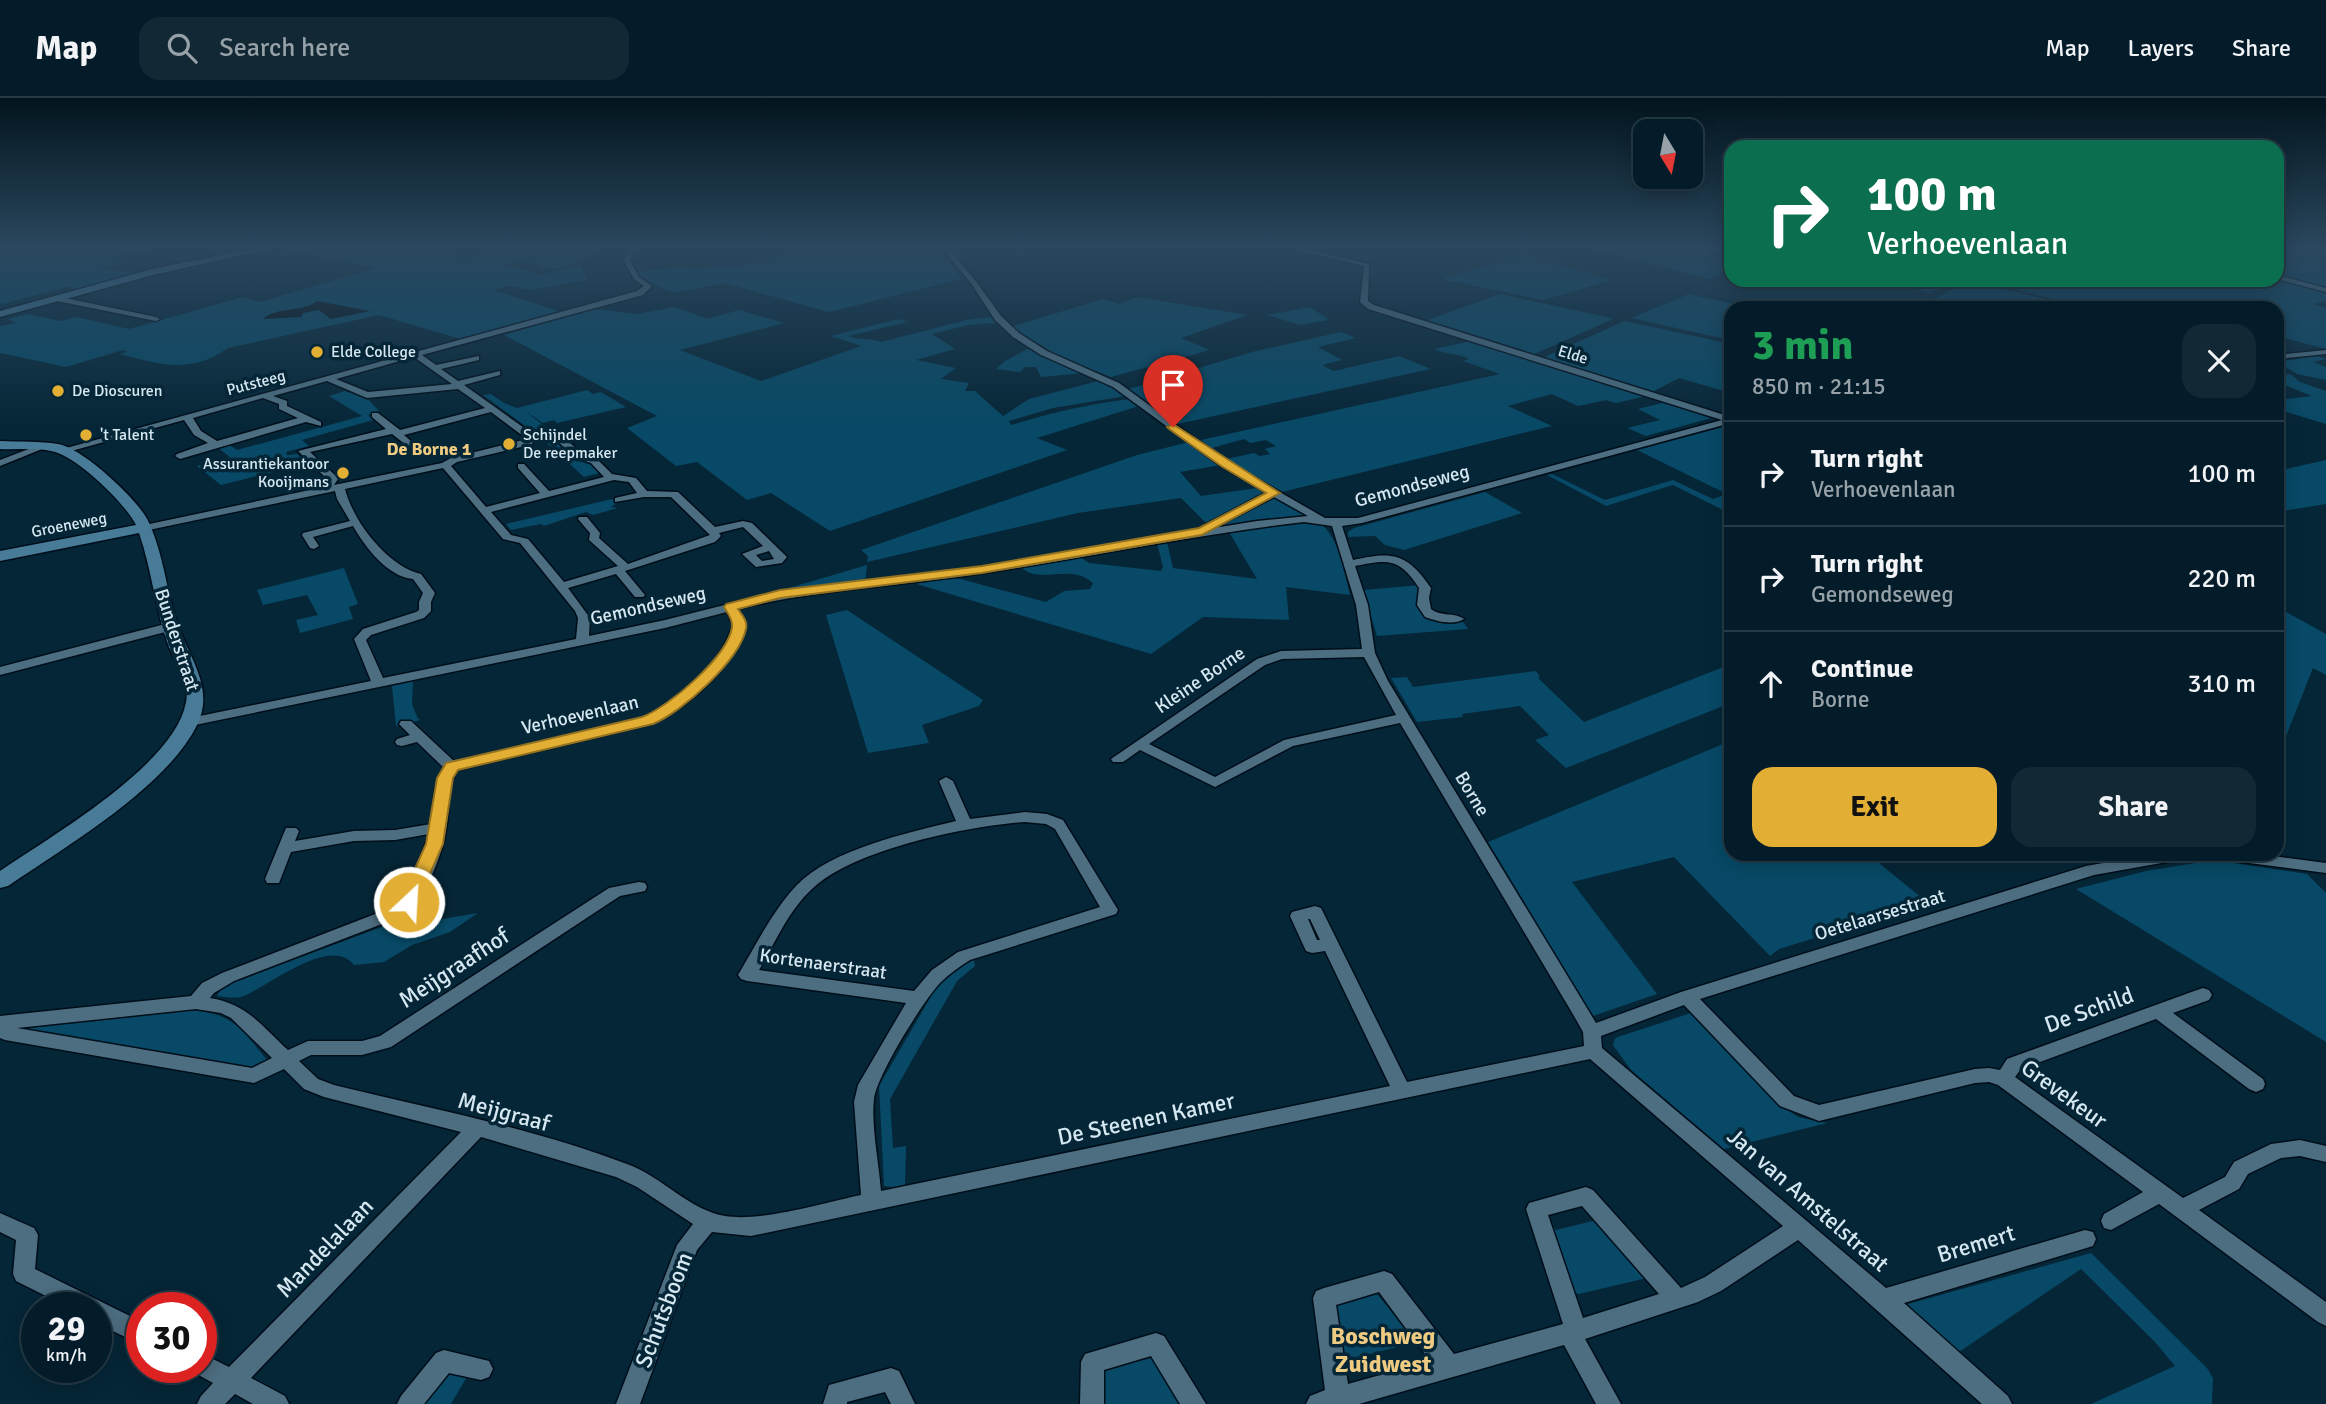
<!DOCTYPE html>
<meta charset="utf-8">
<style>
body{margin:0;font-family:Signika,sans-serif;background:#122935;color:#f1f3f6;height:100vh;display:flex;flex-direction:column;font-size:26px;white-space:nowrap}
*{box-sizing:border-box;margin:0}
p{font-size:23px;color:#97a1a8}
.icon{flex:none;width:38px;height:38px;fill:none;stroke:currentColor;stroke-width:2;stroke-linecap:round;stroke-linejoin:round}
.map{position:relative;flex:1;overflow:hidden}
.side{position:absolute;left:1724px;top:203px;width:560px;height:560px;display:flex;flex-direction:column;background:#041c29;border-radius:21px;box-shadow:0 4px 18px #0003,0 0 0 2px #253a46}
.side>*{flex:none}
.guide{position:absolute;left:1724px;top:42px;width:560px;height:147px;border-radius:21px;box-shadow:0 4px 18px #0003,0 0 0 2px #253a46;background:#0b6e4f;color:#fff;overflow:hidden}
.needle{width:46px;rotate:170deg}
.tools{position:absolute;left:1633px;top:21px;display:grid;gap:14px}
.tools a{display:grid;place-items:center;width:70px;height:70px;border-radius:14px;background:#041c29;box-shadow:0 4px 18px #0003,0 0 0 2px #253a46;font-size:35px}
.speed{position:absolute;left:21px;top:1194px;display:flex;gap:14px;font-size:35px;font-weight:700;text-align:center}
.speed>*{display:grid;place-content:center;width:91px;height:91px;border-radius:50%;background:#041c29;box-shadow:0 4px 18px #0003,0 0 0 2px #253a46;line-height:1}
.speed small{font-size:18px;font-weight:400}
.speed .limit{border:10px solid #d22;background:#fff;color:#111}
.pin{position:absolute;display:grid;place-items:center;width:60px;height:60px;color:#fff;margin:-72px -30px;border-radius:50% 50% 50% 0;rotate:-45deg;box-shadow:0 0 7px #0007}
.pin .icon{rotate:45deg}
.me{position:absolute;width:77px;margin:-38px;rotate:25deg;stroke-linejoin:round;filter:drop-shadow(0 0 5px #0008)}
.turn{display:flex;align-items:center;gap:24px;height:147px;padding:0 28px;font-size:32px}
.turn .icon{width:91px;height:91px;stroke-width:2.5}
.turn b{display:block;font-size:49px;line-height:60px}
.round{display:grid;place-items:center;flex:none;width:74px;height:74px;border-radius:21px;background:#122935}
.head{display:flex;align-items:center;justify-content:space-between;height:119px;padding:0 28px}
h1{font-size:42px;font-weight:800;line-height:52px;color:#1e9e55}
.cta{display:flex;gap:14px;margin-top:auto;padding:14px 28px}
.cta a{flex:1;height:80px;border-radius:21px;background:#e2af34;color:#111;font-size:28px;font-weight:800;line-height:80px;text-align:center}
.cta a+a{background:#122935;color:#f1f3f6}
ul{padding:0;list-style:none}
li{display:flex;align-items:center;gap:21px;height:105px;padding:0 28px;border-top:2px solid #253a46}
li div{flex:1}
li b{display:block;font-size:26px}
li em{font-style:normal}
header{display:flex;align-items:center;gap:42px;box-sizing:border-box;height:98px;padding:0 35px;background:#041c29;border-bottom:2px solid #253a46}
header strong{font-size:33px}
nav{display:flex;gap:38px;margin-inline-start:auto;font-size:24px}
.search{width:490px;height:63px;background:#122935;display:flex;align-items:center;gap:18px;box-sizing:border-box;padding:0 24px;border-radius:21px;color:#97a1a8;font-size:26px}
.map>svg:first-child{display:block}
.green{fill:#074966}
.water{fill:#020d15}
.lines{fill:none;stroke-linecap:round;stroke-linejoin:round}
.street-casing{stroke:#000e1a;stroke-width:3}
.secondary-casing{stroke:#000e1a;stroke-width:3}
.street{fill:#4d6e81;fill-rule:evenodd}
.secondary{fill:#487b97;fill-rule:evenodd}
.route{fill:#e2af34;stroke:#937222;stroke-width:2}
.poi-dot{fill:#e2af34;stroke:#052637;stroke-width:2.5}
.labels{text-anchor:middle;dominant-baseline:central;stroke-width:7;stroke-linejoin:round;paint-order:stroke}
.far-poi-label{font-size:16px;fill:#d5e7f1;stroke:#052637;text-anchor:start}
.far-street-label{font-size:16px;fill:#d5e7f1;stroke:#052637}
.far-neighbourhood-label{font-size:18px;font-weight:bold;fill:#efcb82;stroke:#052637}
.street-label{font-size:19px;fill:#d5e7f1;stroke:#052637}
.near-street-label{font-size:23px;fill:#d5e7f1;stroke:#052637}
.near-neighbourhood-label{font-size:24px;font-weight:bold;fill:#efcb82;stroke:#052637}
</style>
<header>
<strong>Map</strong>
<div class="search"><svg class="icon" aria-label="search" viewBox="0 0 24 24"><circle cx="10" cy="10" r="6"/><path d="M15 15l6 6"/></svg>Search here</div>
<nav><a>Map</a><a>Layers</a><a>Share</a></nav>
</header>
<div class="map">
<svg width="2326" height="1306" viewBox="0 0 2326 1306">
<rect width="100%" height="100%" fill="#052637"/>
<path class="green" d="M0 148H172L106 158 125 163 100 170 140 176 80 192 67 189 2 206 0 205Z
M298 148H395L468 161 499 152 503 150 502 148H602L595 156 575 162 579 164 559 170H539L543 168 521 163 505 167 541 177 580 167 587 182 532 192 508 188 493 192 565 215 464 242 379 217 228 250C190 277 160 266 119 256L127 254 123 252 66 269 0 255V228L16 225 8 221 28 216 60 223 76 219 129 231 243 199 260 204 376 170 281 150Z
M831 148H940L939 152 962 181 829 214 724 185 674 195 656 188 635 174 683 169C700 175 716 163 734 169Z
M1582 148H1731L1709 156 1728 162 1730 172 1709 181Z
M2277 148H2326V191L2277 177Z
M1524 157 1613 182 1543 202 1441 181Z
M2277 181 2326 195V203L2312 206 2326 210V251L2277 238V210H2092L1977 182 2151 184Z
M1885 182H1952L1930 195Z
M1967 182 2080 210H1921Z
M1500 196 1606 219 1613 221 1532 257 1425 223Z
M1689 196 1751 210H1731V235L1721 240 1631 220Z
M1137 199 1247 217 1181 240 1210 252 1111 279 1060 259 1010 229 1103 201 1120 206Z
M675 209 707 221 739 212 784 225 680 252 761 283 861 248 831 238 899 221 907 224 848 238C859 243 869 239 881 244L967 222 991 219 996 225 968 227 932 236 955 251 916 262 956 270 941 281 969 285 965 293H975L1003 318 1029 301 1102 282 1126 298 1053 310 1009 323 1011 327C1050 315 1089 306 1130 301L1139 308 1037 340 1067 352 830 433 771 395 747 402 697 364 676 368 627 330 657 318 504 237 593 211 637 216Z
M1310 209 1329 222 1300 227 1268 217Z
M1625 223 1731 246V289L1724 293 1679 280 1652 294 1542 260Z
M1341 234 1356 240 1318 249 1342 262 1322 267 1334 273 1399 258 1431 271 1177 326 1129 291 1252 254Z
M1471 243 1647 298 1616 305 1606 302 1578 308 1552 296 1508 308 1552 328 1282 394 1227 361 1254 355 1260 358 1270 356 1265 351 1276 348 1266 342 1250 345 1244 341 1212 350 1201 342 1500 276 1463 263 1469 261C1457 255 1447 257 1434 251Z
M1031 249 1085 275 1041 279 1036 269H1025L1020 274 996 271 1005 263Z
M2317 258 2326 261 2313 264 2326 269V282L2297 276 2277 264Z
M2290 276 2300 284 2326 293V326L2277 311V302L2312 298 2277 284V278Z
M587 292 593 296 601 294 626 309 557 325 554 322 543 325 524 312 547 330 532 333 483 297 491 296 504 305 517 310Z
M345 293 367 300 379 313 368 317 373 322 302 342 309 348 286 354 287 357 297 356 306 366 221 387 197 368 230 359 217 349 228 346 237 352 362 318 329 298Z
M1666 304 1715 319 1646 338 1627 330 1660 322 1638 311Z
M1731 327V416L1673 387 1606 408 1547 377 1552 376 1605 402 1673 382 1713 401 1727 396 1637 352Z
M551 337 583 364 590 363 603 374 584 379 541 340Z
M1189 344 1221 367 1180 374 1201 398 1257 390 1263 394 1206 425 1181 400 1078 415 867 464 868 458 861 452 1137 357Z
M2326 362V406L2277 414V373Z
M1485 394 1522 415 1404 452 1385 447 1375 438 1348 439V434L1354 430Z
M1273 399 1311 418 1224 428 1223 426Z
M612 401 617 405 611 409 618 410 593 417 586 414 544 428 541 426 511 432 506 426Z
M1315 424C1337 428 1345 478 1350 497L1286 489 1289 522 1203 519 1151 556 910 484 953 479 1046 504 1064 493 1090 491 1093 485C1071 465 1043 486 1023 471L1024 467 1079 458 1089 465 1161 473 1163 469 1157 445 1167 444 1173 470 1257 481 1229 434Z
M867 467 865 485 785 494 789 490Z
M344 470 358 506 349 509 353 521 300 535 296 522 318 517 307 497 263 507 257 492Z
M1421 487C1420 493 1416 505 1418 510 1425 524 1450 524 1463 524L1468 531 1377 538 1363 492Z
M2277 509 2326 536V577L2313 570 2277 661Z
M847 512 983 602 979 608 922 627 929 645 868 655 826 517Z
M1731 566V605L1566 670 1535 642 1549 637 1520 608 1462 616 1463 619 1417 624 1391 580 1407 579 1413 589 1536 573 1540 579 1538 580 1584 624Z
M413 583 412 606 418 621 421 622 396 628 392 588Z
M1728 644 1731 646V756H1868L1928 805 1779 851 1770 858 1674 759 1572 784 1657 896 1593 918 1488 744Z
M2214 762 2307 776 2326 795V944L2076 791 2146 773Z
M478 815 450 834 412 847 384 864 354 867C331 837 270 887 244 898 237 901 225 899 217 898L221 891 239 882 395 824 413 826Z
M974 862 975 868 957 883 890 1001 893 1050 906 1048 905 1087 893 1089 884 1088 879 988 944 876 950 870Z
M194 912C235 917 242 932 267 962L258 971 21 934 24 930Z
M1694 914 1776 1004 1798 1019 1827 1025 1724 1051 1631 972 1613 947 1615 940Z
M1586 1107 1647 1180 1579 1196 1567 1192 1548 1120 1556 1132 1593 1123Z
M2091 1155 2207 1270 2213 1280 2212 1306H2091L2175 1268 2155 1244 2081 1171 1959 1254 1911 1213 1908 1206Z
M1377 1196 1417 1244 1342 1263 1333 1209Z
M1152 1260 1182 1306H1100V1272Z
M454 1265 471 1272 451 1306H423Z"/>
<path class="water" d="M317 203 370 213 331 221 319 212 303 215 301 219 263 221C277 208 302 215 317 203Z"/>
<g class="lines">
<defs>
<path id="street" d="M272 148H279L276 150Z
M629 148H635L630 163 639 179 652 188 643 197 422 257 436 267 479 258V262L441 271 458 283 500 273V277L464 287 534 337 556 333 584 357 597 361 612 376 636 380 647 393 678 394 715 429 743 423 752 425 787 459 782 465 756 469 742 456 763 448 743 429 719 435 721 438 715 444 625 473 645 497 643 499H635L616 476 568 490 590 520 589 538 665 522 780 493 982 469 1209 431 1205 428 1206 426 1267 395 1221 368 1113 289 1041 257 1013 239 995 222 973 188 945 153 946 148H952L950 152 978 186 1001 218 1019 235 1047 253 1119 285 1227 364 1325 420H1358L1722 322 1368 211 1360 204 1364 168 1280 148H1290L1369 166 1368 203 1374 207 1731 319V325L1362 425 1342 428 1353 462C1393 453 1407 455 1431 490L1429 500 1431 511C1441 519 1455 514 1464 521 1454 528 1436 523 1425 519L1417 507 1419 490C1400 460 1388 461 1355 468L1368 507 1375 555 1388 583 1596 925 1681 894 2086 768 2155 756H2192L2189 760 2184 761 2094 777 1700 901 1794 998 1819 1007 1975 971 1989 970 2000 972 2007 961 2197 892 2203 890 2209 892 2212 897 2209 902 2173 915 2263 981 2265 986 2263 991 2256 994 2249 991 2156 921 2021 971 2015 979 2183 1100 2225 1079 2234 1064 2271 1046 2300 1042 2326 1048V1064L2300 1058 2281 1060 2248 1076 2239 1091 2199 1112 2326 1204V1228L2318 1224 2159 1106 2111 1132 2104 1130 2101 1123 2104 1116 2143 1094 1998 987 1989 984 1975 985 1819 1023 1780 1008 1684 907 1601 938 1602 950 1886 1190 2085 1132 2093 1134 2096 1141 2093 1148 1904 1205 2008 1298 2012 1306H1982L1798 1142 1721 1193 1698 1204 1585 1241 1621 1306H1596L1564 1247 1359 1306H1306L1310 1298 1325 1292 1313 1200 1316 1193 1324 1190 1384 1173 1392 1176 1454 1256 1563 1226 1526 1111 1529 1105 1586 1089 1593 1092 1681 1190 1705 1179 1783 1128 1590 961 751 1138 712 1134 697 1152 640 1306H616L677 1147 693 1126 637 1089 616 1079 481 1039 251 1280 285 1298 289 1306H253L235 1296 225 1306H197L201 1298 213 1285 193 1274 191 1269H201V1255L229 1269 461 1034 324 999 304 991 284 971 254 985 5 942 0 940V918L191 898 202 885 222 875 396 808 411 786 429 736 395 742 354 743 291 754 279 785H267L265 781 286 730H296L299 733 295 743 354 733 395 732 431 726 435 690 444 670 417 644 402 648 397 647 395 644 397 641 410 637 399 626 401 623H411L455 664 642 620C682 601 719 569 733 527L727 514 665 530 190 628 185 627 183 624 185 621 190 620 371 583 354 541 363 531 416 514 419 512V504L423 495 413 481C388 479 365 449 353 428L313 439 319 448 314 451 310 450 302 437 303 435 350 423 337 401 335 393 144 433 140 432V428L324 389 323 384 327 381 298 353 386 331 372 319V315H378L400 332 485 310 458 291 367 300 327 283 273 298 287 303V308L321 324V328L306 324 180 361 175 358 177 356 208 345 194 337 184 322 64 355 59 352 637 193 644 188 634 181 624 163ZM414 259 452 286 368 294 336 281ZM263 300 279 306V311L298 320 217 343 201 333 193 320ZM491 314 527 341 451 360 442 365 334 387 338 381 337 379 310 354 392 336 415 354 420 351 404 337ZM551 338 578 361 591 365 604 379 549 393 524 366H518V370L540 395 486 409 451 368 457 364 530 347 537 342ZM443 370 503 441 520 445 575 513 578 520 576 541 383 580 366 542 371 537 424 520 431 513V504L435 495 421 476C387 468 353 423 345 391ZM614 382 629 384 637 395 615 400V404L644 399H671L710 437 628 466 599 440 600 435 587 419H579L578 421 590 435 589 442 618 468 564 484 528 441 511 437 491 414ZM1274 399 1308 418 1257 423 1214 430ZM1304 424 1332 428 1356 507 1362 551 1281 553 1257 561 1111 661 1113 664H1123L1140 652 1215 689 1293 648 1400 625 1574 918 1583 934 1584 948 1407 984 1323 814 1321 810 1315 808 1292 814 1290 818 1306 853 1312 855 1325 853 1390 988 881 1093C879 1066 871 1027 874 1001 876 979 923 903 940 885 949 876 959 869 970 862L1116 816 1118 812 1063 722 1047 716 1025 714 970 721 953 683 946 679 939 683 956 723C910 734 830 752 797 787 773 812 756 847 738 877L741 881 747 883 906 905 858 987 854 1004 861 1097C823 1105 761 1124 725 1118 691 1113 661 1078 627 1066 533 1030 432 1011 334 987L318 981 299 963 311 957H362L391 949 620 798 645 793 647 789 645 785 639 784 609 790 380 938 362 943H308L288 952C261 927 247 906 210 900L214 895 234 883 408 816C428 792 443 757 447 726 449 707 447 688 457 672L652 626C693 606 731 571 745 527L737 511C818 491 902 488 984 475 1091 459 1197 436 1304 424ZM769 453 774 461 762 463 756 457ZM1364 559 1396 617 1284 642 1215 679 1149 646 1265 567 1282 561ZM1025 724 1046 726 1055 731 1100 809 958 854 932 872 914 893 759 872C775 845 788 813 812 791 854 751 968 728 1025 724ZM1308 821H1310L1320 842H1317ZM196 911 221 915 231 920 272 960 252 970 17 930ZM1582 1108 1659 1196 1583 1220 1548 1117ZM1379 1194 1430 1263 1348 1286 1336 1207Z
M2277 177 2326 190V194L2277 181Z
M55 198 156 219 160 221 156 223 52 202Z
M2326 252V256L2277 261V257Z
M39 347 47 349 0 368V362Z
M169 525 173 526 175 529 173 532 0 577V569Z
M2210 756H2257L2326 765V775L2218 761 2213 760Z
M0 1115 34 1130 38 1137 35 1171 142 1224V1247L96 1225V1209H68L16 1183 13 1176 16 1142 0 1134Z
M1156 1235 1164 1238 1206 1306H1180L1151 1258 1104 1272V1306H1080L1081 1264 1085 1256Z
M444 1252 489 1263 493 1271 489 1279 481 1282 449 1275 424 1306H397L401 1298 436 1255Z
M891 1270 899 1273 915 1306H891L885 1294 847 1304V1306H823L829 1287Z"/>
<path id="secondary" d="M267 148H282L153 177 0 219V213L152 171Z
M0 343C19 344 40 343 58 346 82 350 131 396 144 416 149 423 152 432 155 440 165 468 168 499 178 527 190 561 215 591 197 627 166 690 65 749 8 788L0 790V773C51 738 175 667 186 604 190 587 175 564 169 549 155 512 152 472 139 435L0 463V453L136 427C126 406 78 360 55 354 39 349 17 352 0 351Z"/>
</defs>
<use href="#street" class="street-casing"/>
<use href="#secondary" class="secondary-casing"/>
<use href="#street" class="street"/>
<use href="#secondary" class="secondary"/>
</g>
<linearGradient id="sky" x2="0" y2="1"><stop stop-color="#03151e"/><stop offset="0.45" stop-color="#2a475e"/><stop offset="1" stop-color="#2a475e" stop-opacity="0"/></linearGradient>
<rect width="2326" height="330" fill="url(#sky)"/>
<path class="route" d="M1173 326 1280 395 1202 437 982 475 780 500 738 511C742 517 748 523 746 531 739 563 682 614 653 626L458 672 453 680 443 746 416 808H403L400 804 426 746 437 680 446 665 642 619C669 609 728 558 732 529 733 521 727 515 724 509L726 506 780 492 982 468 1199 430 1266 395 1221 368 1169 331 1167 329Z"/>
<g class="poi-dot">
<circle cx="317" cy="254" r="7"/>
<circle cx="58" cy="293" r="7"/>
<circle cx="86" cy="337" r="7"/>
<circle cx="509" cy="346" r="7"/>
<circle cx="343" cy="375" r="7"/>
</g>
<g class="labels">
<g class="far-poi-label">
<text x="331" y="254">Elde College</text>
<text x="72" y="293">De Dioscuren</text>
<text x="100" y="337">'t Talent</text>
<text x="523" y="337">Schijndel<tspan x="523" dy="18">De reepmaker</tspan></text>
<text x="329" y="366" text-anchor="end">Assurantiekantoor<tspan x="329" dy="18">Kooijmans</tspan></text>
</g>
<g class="far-street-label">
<text transform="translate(1573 257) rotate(17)">Elde</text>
<text transform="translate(256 285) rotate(-15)">Putsteeg</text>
<text transform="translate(69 427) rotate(-11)">Groeneweg</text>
</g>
<g class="far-neighbourhood-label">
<text x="429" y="351">De Borne 1</text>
</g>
<g class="street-label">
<text transform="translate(1412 388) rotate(-15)">Gemondseweg</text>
<text transform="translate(648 508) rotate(-13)">Gemondseweg</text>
<text transform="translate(177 542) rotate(72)">Bunderstraat</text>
<text transform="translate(1200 582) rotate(-34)">Kleine Borne</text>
<text transform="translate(580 617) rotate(-13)">Verhoevenlaan</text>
<text transform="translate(1472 696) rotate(59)">Borne</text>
<text transform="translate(1880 817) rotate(-17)">Oetelaarsestraat</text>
<text transform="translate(823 866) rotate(8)">Kortenaerstraat</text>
</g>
<g class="near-street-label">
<text transform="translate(454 870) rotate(-33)">Meijgraafhof</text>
<text transform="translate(2089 912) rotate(-20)">De Schild</text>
<text transform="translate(2064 996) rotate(36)">Grevekeur</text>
<text transform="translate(504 1014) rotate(15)">Meijgraaf</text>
<text transform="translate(1146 1021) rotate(-12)">De Steenen Kamer</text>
<text transform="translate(1808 1102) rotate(41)">Jan van Amstelstraat</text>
<text transform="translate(1976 1146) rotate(-17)">Bremert</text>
<text transform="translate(325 1150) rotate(-46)">Mandelalaan</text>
<text transform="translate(664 1212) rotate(-69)">Schutsboom</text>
</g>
<g class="near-neighbourhood-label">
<text x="1383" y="1238">Boschweg<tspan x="1383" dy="28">Zuidwest</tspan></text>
</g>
</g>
</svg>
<div class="tools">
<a><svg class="needle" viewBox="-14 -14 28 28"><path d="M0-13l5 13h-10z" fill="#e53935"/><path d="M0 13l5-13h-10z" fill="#97a1a8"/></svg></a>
</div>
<div class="speed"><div>29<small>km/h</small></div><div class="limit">30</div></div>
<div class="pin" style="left:1173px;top:329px;background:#d93025"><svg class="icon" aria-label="arrive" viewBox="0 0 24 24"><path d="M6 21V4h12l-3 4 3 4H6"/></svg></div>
<svg class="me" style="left:409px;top:804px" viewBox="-20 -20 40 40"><circle r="17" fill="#e2af34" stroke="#fff" stroke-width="3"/><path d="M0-11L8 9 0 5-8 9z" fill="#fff"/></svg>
<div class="guide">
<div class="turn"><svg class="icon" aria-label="right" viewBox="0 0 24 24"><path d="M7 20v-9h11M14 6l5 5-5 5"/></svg><div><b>100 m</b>Verhoevenlaan</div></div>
</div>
<section class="side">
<div class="head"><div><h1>3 min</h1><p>850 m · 21:15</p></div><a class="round"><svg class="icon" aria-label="close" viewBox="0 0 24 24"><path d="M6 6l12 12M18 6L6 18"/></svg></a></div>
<ul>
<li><svg class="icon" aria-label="right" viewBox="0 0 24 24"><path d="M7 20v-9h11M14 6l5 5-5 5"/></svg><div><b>Turn right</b><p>Verhoevenlaan</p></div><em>100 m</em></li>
<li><svg class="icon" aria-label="right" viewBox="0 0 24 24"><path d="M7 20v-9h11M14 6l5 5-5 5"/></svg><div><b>Turn right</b><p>Gemondseweg</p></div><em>220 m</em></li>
<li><svg class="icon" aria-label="ahead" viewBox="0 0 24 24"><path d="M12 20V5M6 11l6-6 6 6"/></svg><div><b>Continue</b><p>Borne</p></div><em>310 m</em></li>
</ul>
<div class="cta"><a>Exit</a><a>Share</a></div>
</section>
</div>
